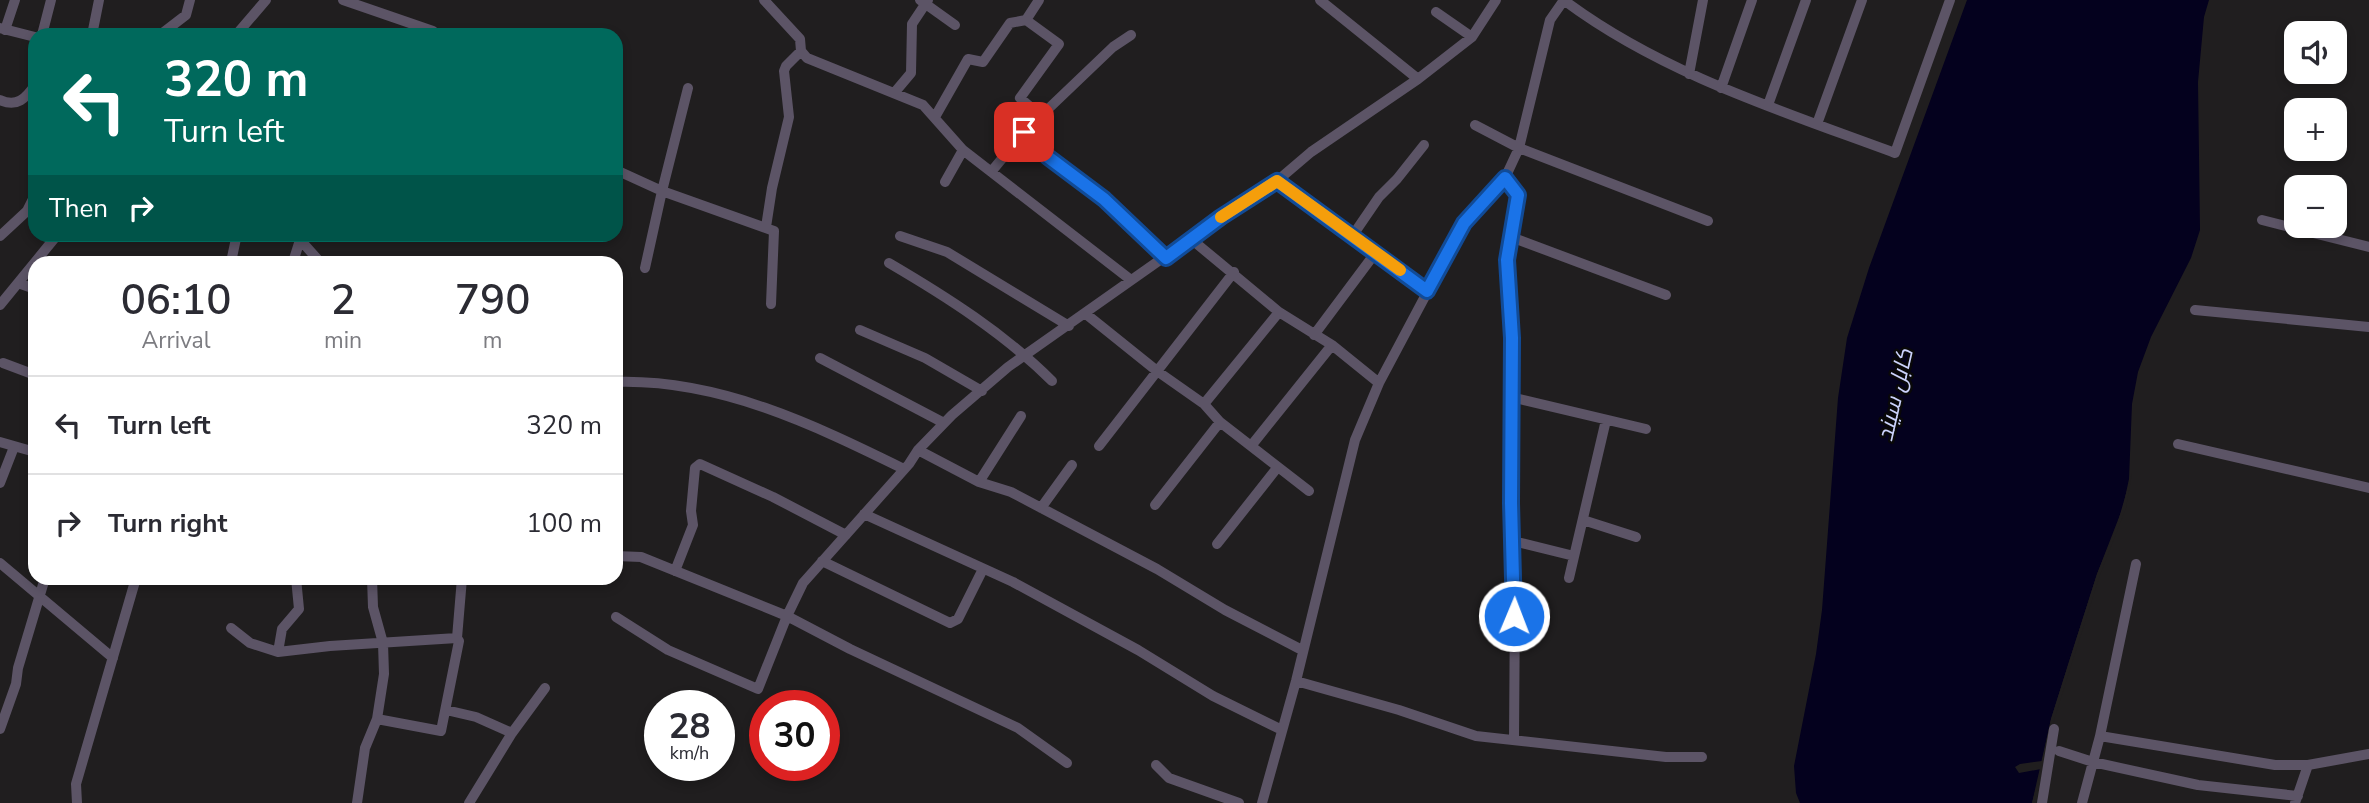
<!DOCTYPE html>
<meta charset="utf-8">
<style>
body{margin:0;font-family:"Nunito Sans",Cairo,sans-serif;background:#f2f2f3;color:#2b2b33;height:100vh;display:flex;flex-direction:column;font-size:26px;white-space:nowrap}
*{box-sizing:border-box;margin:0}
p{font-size:23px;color:#7c7c81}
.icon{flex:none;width:38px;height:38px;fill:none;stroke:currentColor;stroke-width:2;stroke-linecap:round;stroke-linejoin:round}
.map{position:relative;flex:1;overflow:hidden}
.panel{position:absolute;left:28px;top:256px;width:595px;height:329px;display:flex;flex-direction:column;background:#fff;border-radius:21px;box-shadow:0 4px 10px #0003}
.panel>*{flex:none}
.guide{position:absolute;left:28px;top:28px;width:595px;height:214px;border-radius:21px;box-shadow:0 4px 10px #0003;background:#00695c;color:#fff;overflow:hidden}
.fabs{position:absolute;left:2284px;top:21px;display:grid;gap:14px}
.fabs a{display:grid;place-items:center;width:63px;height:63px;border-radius:14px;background:#fff;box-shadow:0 4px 10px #0003;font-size:35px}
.speed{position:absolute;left:644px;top:690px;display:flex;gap:14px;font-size:35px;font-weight:700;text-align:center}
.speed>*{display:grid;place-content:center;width:91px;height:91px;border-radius:50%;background:#fff;box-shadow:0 4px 10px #0003;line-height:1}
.speed small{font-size:18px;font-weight:400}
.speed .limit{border:10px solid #d22;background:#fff;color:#111}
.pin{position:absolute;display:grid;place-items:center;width:60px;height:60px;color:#fff;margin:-30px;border-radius:14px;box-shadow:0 4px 10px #0006}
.me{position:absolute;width:77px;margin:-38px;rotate:1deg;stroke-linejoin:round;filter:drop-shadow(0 0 5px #0008)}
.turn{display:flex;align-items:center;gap:24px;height:147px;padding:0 21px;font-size:32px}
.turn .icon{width:91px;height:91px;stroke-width:2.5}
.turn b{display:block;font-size:49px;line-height:60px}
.then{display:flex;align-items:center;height:66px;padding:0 21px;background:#0003;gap:14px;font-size:26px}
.eta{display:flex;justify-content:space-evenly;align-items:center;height:119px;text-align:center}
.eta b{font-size:42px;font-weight:600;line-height:49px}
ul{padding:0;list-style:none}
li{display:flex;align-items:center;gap:21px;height:98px;padding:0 21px;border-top:2px solid #e1e1e2}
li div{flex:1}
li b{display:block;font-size:26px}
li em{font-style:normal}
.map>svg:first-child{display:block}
.water{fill:#04011e}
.pier{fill:#201e1f}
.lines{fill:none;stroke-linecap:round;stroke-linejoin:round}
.minor{stroke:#5c5466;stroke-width:10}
.route-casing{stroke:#114b97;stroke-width:18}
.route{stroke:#1a73e8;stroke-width:12}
.slow{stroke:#f59e0b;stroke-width:12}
.labels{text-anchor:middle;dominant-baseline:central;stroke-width:5;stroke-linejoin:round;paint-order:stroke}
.water-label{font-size:23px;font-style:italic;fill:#cbd2fb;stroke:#090809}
</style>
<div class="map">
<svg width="2369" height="803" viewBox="0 0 2369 803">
<rect width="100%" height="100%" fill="#201e1f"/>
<path class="water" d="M1967 0H2209L2204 17 2198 82 2200 230 2191 258 2151 337 2138 372 2132 404 2129 479 2123 507 2097 574 2068 665 2051 719 2032 803H1800L1796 793 1794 766 1816 654 1822 610 1838 398 1847 338 1869 268Z"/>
<path class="pier" d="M2132 473 2126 508 2100 575 2071 666 2055 717 2036 803H2032L2041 769 2019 773 2015 767 2020 764 2042 761 2051 719 2068 665 2097 574 2117 525Z"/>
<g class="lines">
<path class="minor" d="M343 0 433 31 431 35
M764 0 800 39 801 51 807 58 923 105 963 150 1131 280
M920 0 955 25
M1320 0 1418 79
M1565 1C1663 74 1782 111 1895 153L1950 0
M1436 12 1472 37
M1026 20 1039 0
M0 28 35 37
M5 30 15 0
M42 35 51 0
M92 35 99 0
M160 35 186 15 190 0
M236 35 266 0
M1689 74 1703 0
M1721 88 1752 0
M895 92 911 73 912 24 928 0
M0 100C17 108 26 98 35 85
M1768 105 1806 0
M935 117 968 59 983 62 1010 23 1026 20 1059 44 1020 98 1041 116
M1817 124 1862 0
M1475 125 1519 148 1708 221
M1024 132 1048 157 1104 199 1166 258
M616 170 662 191 774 231 771 304
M991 172 1024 132 1113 47 1131 35
M1505 178 1518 195 1507 260 1512 338 1511 503 1515 593 1514 740
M1277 181 1427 291
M945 182 963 150
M2262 220 2369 247
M766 227 772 188 789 117 784 71 786 66 801 51
M160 234 165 237
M295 234 320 262
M1353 235 1379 197 1397 179 1424 145
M0 236 27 211 35 195
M900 236 947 252 1069 326
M1511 237 1666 295
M1191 239 1279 312 1332 345 1379 383
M231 262 237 234
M293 262 300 240
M889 263C947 297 1005 334 1052 381
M645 268 662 191 688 88
M18 283 35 289
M0 305 58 234
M2195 310 2369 327
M1086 314 1157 371 1204 404 1220 422 1309 491
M860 330 925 358 982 391
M1314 335 1376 252
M820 358 944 423
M3 363 35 375
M616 382C720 379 814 425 904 469
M1511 397 1646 429
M1204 404 1279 312
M0 442 35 452
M2178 444 2369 488
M1099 446 1234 272
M1251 446 1332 345
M918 450 979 482 1011 492 1157 569 1225 610 1302 650
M979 482 1021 416
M0 483 14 447
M1155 505 1220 422
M1041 508 1072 465
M864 514 1013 582 1138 650 1213 696 1282 730
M1583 520 1636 537
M1513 541 1574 556
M1217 544 1277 468
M616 556 641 557 787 616 850 649 1018 728 1067 763
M822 561 950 623 958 619 983 569
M0 563 113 658
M675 571 693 525 691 511 695 468 700 464 773 497 846 535
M1569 578 1606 420
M616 617 668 650 758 689 787 616 803 583 909 464 918 450 952 415 1008 367 1221 217 1277 181 1311 152 1418 79 1472 37 1496 0
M231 628 250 643 278 652 330 646 457 638
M278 652 282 629 299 609 296 578
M1296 681 1399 710 1476 736 1666 757H1702
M446 710 476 717 512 733
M377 719 441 731 459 641 457 638 462 578
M0 729 16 684 18 668 45 578
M2100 736 2275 765H2308
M2059 751 2093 762 2198 785 2298 796
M1156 765 1169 778 1239 803
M77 803 76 784 136 578
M357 803 365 748 377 719 384 674 383 643 373 607 372 578
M469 803 512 733 545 688
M1262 803 1296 681 1355 440 1379 383 1464 223 1505 178 1519 148 1550 20 1564 0
M2042 803 2054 729
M2082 803 2100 736 2136 564
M2295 803 2308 765 2369 754"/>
</g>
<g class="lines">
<defs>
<path id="route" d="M1024 132 1048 157 1104 199 1166 258 1221 217 1277 181 1427 291 1464 223 1505 178 1518 195 1507 260 1512 338 1511 503 1514 616"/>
</defs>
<use href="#route" class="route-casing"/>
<use href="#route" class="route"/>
<path class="slow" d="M1221 217 1277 181 1400 270"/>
</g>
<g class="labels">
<g class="water-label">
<text transform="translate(1895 395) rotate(-77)">کابل سيند</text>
</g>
</g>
</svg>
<div class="fabs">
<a><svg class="icon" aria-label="sound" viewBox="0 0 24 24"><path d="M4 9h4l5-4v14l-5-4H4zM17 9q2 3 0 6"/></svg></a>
<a>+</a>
<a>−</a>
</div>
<div class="speed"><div>28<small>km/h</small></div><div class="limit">30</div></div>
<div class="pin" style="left:1024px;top:132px;background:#d93025"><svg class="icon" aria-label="arrive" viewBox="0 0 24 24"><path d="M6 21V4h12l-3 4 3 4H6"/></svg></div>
<svg class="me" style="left:1514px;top:616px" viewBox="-20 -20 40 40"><circle r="17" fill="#1a73e8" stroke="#fff" stroke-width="3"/><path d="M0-11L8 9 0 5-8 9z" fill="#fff"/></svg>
<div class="guide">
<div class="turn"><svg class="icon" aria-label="left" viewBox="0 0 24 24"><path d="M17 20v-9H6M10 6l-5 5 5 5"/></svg><div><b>320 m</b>Turn left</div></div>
<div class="then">Then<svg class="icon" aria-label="right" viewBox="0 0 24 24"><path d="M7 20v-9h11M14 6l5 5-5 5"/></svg></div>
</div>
<section class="panel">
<div class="eta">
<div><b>06:10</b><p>Arrival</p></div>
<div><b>2</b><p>min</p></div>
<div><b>790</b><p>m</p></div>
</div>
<ul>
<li><svg class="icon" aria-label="left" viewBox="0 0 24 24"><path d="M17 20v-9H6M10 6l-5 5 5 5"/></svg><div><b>Turn left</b></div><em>320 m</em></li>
<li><svg class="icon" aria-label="right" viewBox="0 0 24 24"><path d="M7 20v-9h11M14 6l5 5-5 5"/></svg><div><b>Turn right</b></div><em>100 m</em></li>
</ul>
</section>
</div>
